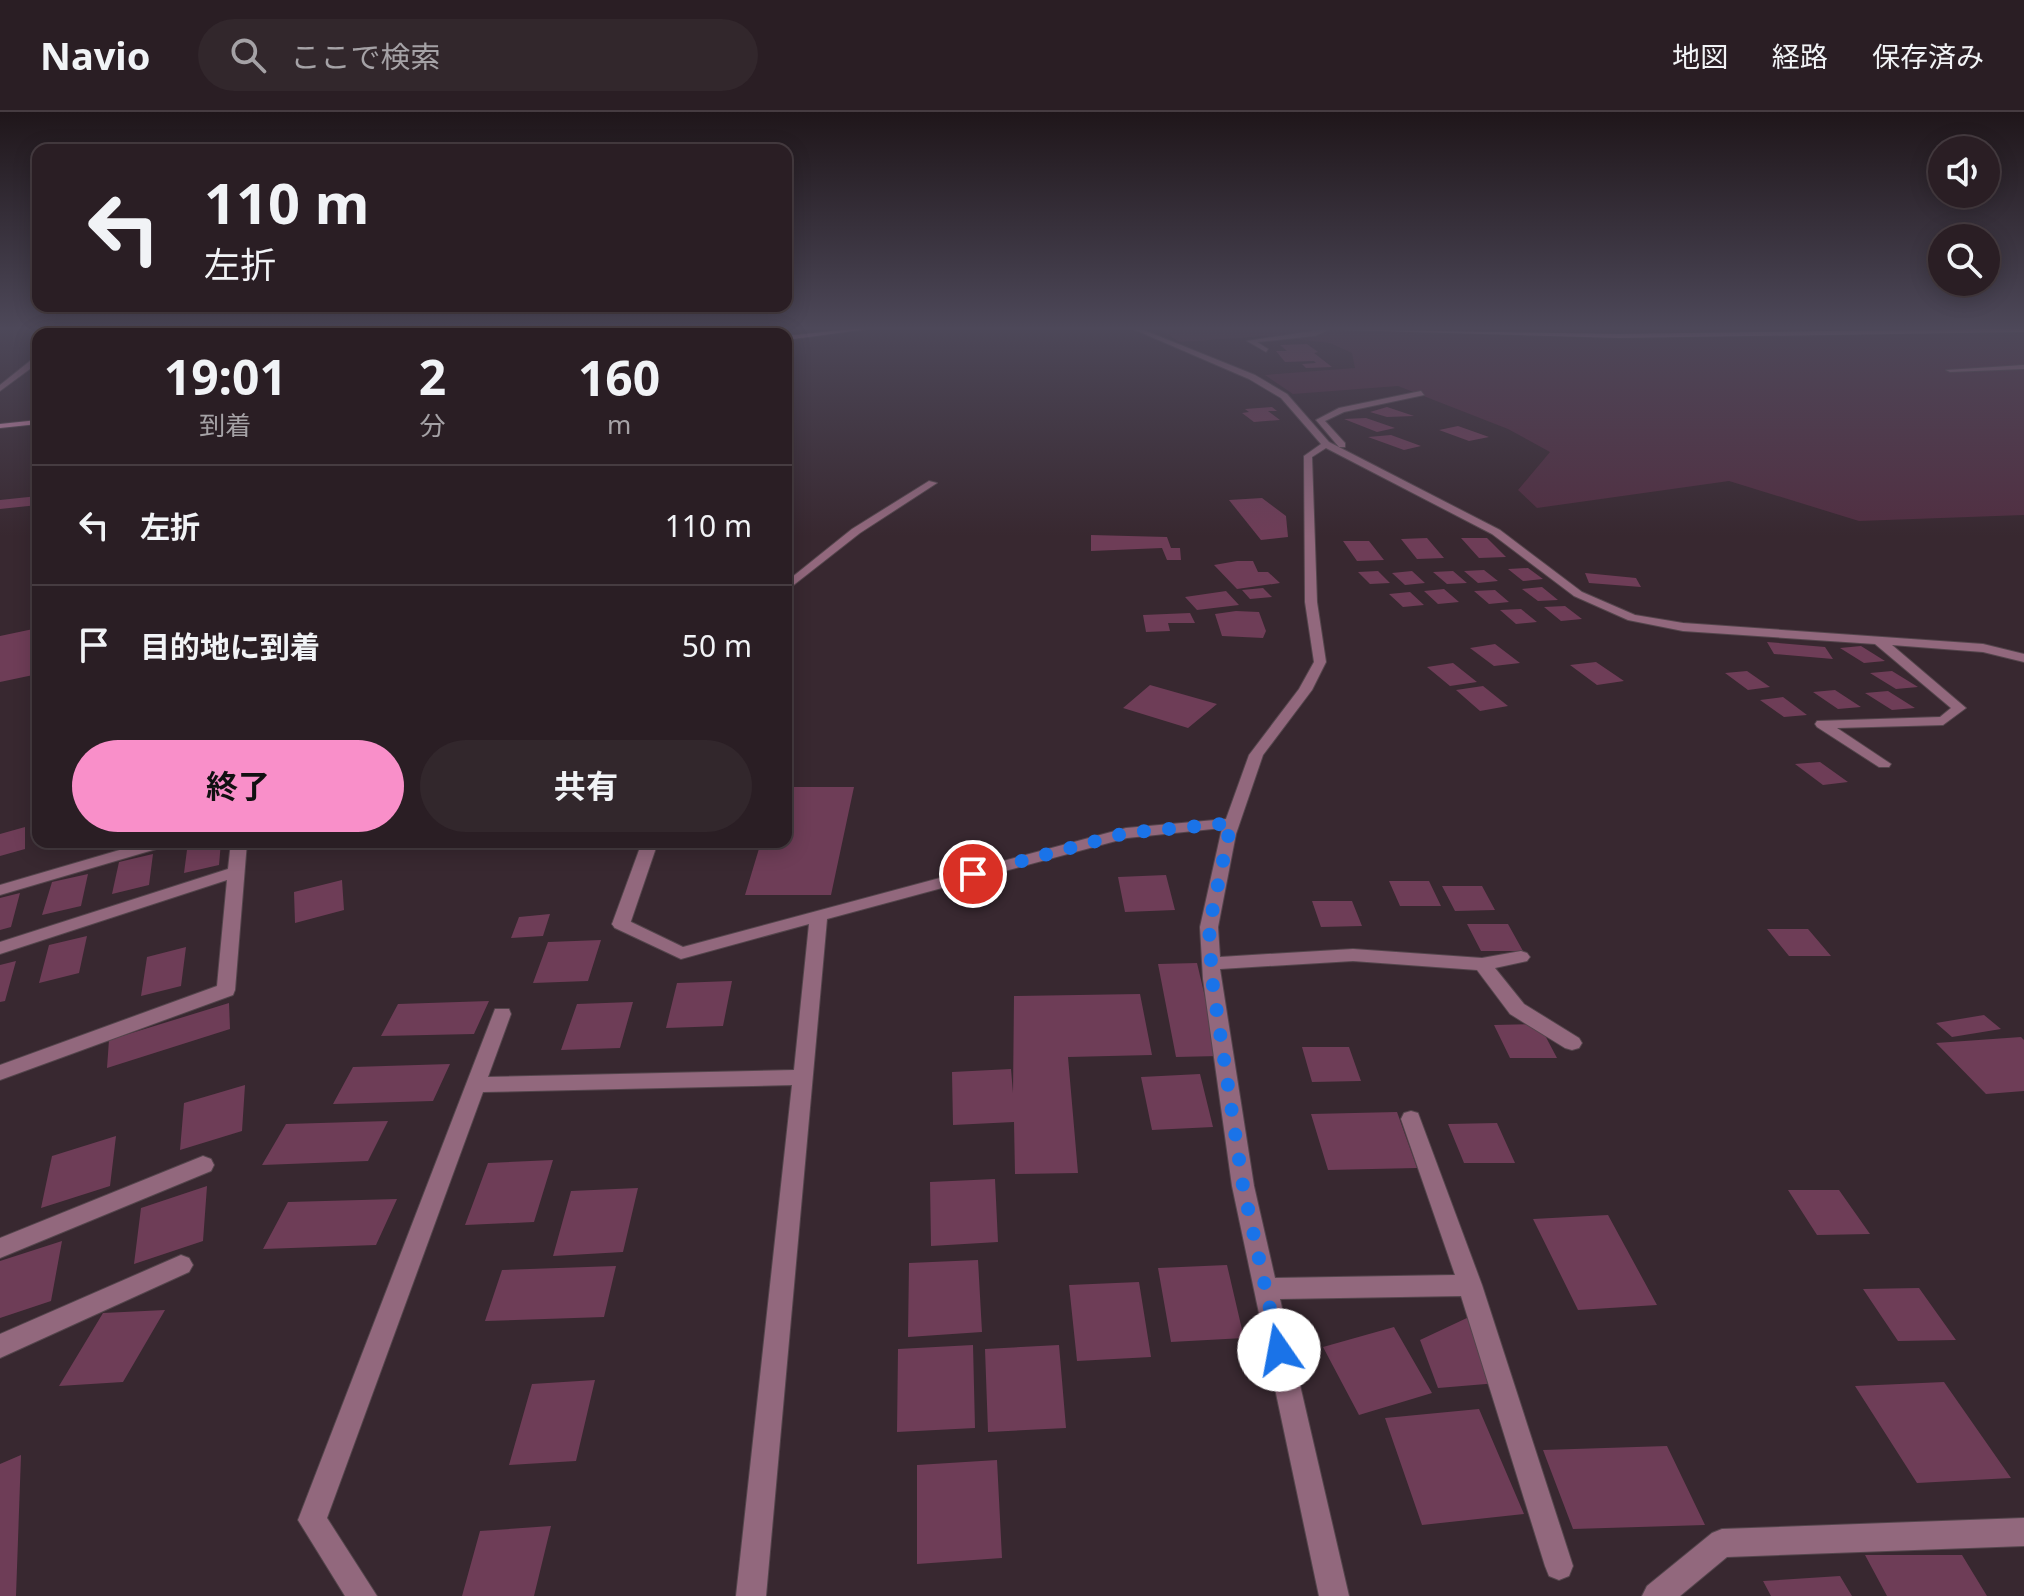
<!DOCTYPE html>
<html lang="ja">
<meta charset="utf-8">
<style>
body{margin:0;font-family:"Noto Sans","Noto Sans JP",sans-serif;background:#32272c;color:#f1f3f6;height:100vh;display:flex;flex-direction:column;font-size:30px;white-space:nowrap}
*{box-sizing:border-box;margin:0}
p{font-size:26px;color:#a5a2a6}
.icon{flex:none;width:44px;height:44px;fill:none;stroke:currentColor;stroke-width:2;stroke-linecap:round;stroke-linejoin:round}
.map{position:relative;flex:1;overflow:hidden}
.drawer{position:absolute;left:32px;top:216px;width:760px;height:520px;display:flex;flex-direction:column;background:#2a1e24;border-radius:16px;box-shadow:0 4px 20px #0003,0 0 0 2px #463c41}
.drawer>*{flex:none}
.hud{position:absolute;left:32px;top:32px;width:760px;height:168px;border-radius:16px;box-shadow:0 4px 20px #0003,0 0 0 2px #463c41;background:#2a1e24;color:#f1f3f6;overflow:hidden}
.tools{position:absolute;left:1928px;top:24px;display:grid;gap:16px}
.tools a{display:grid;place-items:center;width:72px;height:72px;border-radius:50%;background:#2a1e24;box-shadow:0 4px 20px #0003,0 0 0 2px #463c41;font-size:40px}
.pin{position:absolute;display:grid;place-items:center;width:68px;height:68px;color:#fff;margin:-34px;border:4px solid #fff;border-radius:50%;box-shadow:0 2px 8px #0007}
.me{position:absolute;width:88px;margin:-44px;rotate:348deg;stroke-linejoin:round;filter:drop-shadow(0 0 6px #0008)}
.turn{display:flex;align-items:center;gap:28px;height:168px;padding:0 40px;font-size:36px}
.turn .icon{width:104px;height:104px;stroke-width:2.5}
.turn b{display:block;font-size:56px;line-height:68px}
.eta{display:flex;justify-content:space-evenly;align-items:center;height:136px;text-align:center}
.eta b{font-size:48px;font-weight:700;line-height:56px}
.primary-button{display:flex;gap:16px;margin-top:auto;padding:16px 40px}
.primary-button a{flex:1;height:92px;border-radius:48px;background:#f98fc9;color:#111;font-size:32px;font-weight:700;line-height:92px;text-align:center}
.primary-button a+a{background:#32272c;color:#f1f3f6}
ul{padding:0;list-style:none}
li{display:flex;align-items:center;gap:24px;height:120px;padding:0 40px;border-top:2px solid #463c41}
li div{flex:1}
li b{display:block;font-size:30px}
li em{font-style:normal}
header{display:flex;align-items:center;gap:48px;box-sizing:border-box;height:112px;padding:0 40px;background:#2a1e24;border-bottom:2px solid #463c41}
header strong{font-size:38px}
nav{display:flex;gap:44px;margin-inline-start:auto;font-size:28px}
.search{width:560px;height:72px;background:#32272c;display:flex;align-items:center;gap:20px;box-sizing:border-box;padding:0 28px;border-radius:44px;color:#a5a2a6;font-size:30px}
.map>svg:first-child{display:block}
.built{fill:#46313b}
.green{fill:#512e41}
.building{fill:#6e3d57}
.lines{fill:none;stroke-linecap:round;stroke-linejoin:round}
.lane-casing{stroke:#54454c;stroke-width:2}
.street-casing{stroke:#54454c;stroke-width:2}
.secondary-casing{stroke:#54454c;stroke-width:2}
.lane{fill:#92687d;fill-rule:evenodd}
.street{fill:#92687d;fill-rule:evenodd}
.secondary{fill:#cb88ab;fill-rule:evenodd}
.route{stroke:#1a73e8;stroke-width:14;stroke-dasharray:0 25.2}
</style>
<header>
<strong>Navio</strong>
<div class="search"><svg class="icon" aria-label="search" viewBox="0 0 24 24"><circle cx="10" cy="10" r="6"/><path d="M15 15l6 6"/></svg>ここで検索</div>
<nav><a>地図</a><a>経路</a><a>保存済み</a></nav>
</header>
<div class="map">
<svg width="2024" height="1484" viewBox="0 0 2024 1484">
<rect width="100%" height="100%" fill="#382830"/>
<path class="built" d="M131 217H625L626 222H124Z"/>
<path class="green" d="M1161 217H2024V403L1859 409 1729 369 1537 396 1518 378 1550 340 1508 317 1398 274 1293 282 1265 263 1355 256 1352 241 1330 231 1267 224 1179 230Z"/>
<path class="building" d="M1307 232 1318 240 1314 241 1332 255 1306 256 1302 252 1316 251 1314 249 1285 250 1276 239H1287L1280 233Z
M1272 295 1277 299H1268L1280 308 1254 310 1242 301 1249 300 1245 297Z
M1387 295 1414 304 1387 305 1370 300Z
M1366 306 1395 316 1377 320 1344 307Z
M1458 314 1489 325 1469 329 1439 318Z
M1391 323 1421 334 1404 338 1368 325Z
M38 384V393L0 397V388Z
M1262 386 1286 404 1288 425 1261 428 1229 388Z
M1091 423 1167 425 1171 436H1180L1181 448H1167L1162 436 1091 439Z
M1427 426 1444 446 1417 447 1401 427Z
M1461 426H1487L1506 445 1479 446Z
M1343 429H1369L1384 448 1357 449Z
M1237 449H1253L1258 460H1268L1280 471 1237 477 1214 453Z
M1528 456 1543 467 1523 469 1508 457Z
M1484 458 1498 469 1478 471 1464 459Z
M1378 459 1390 471 1370 472 1358 460Z
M1412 459 1425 471 1405 473 1392 461Z
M1453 459 1467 471 1447 472 1433 460Z
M1585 461 1636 466 1641 475 1589 471Z
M1542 475 1558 488 1538 489 1522 477Z
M1263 476 1272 485 1250 487 1242 478Z
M1444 477 1459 490 1438 492 1424 479Z
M1495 478 1509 490 1489 492 1474 479Z
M1226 479 1239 493 1197 498 1185 485Z
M1410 480 1424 493 1403 495 1389 482Z
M1565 494 1582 507 1561 509 1544 495Z
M1521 497 1537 510 1516 512 1500 498Z
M1236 499 1259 500 1266 519 1263 526 1222 524 1215 502Z
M1190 501 1195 511H1168L1170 519 1146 520 1143 503Z
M38 516V562L0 570V524Z
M1767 530 1825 535 1833 547 1774 542Z
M1495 532 1520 551 1494 554 1470 536Z
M1861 534 1885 549 1864 551 1840 536Z
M1596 550 1624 569 1597 573 1570 553Z
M1453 551 1477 570 1450 574 1427 555Z
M1747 559 1770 575 1748 578 1725 561Z
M1892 559 1918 575 1896 577 1870 561Z
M1150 573 1217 592 1188 616 1123 596Z
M1483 574 1508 594 1480 599 1456 578Z
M1835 578 1861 595 1838 597 1813 580Z
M1888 579 1915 596 1892 598 1865 581Z
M1783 585 1807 603 1784 605 1760 588Z
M1820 650 1848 670 1823 673 1795 652Z
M786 675H854L831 783H745L761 730H786Z
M25 715V737L0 744V722Z
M188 730H221L219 753 184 761Z
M153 742 149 773 112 782 119 750Z
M88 762 81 794 42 803 52 770Z
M1166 763 1175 798 1125 800 1118 765Z
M342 768 344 798 295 811 294 780Z
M1389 769H1429L1441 794H1400Z
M1442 774H1482L1495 798 1455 799Z
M20 781 11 815 0 818V786Z
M1312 789H1352L1362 814 1321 815Z
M550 802 543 824 511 826 519 805Z
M1467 812H1508L1523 839H1481Z
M1767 817H1808L1831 844H1789Z
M87 824 79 861 39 871 49 833Z
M601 828 588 869 533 871 548 830Z
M186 835 181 874 141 884 147 845Z
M16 849 5 889 0 890V853Z
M1197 851 1219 944 1176 945 1158 852Z
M732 869 723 914 666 916 677 871Z
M1140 882 1152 943 1068 945 1078 1061 1015 1062 1014 1010 953 1013 952 960 1011 957 1013 981 1014 884Z
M489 889 474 922 381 924 398 892Z
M633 890 620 936 561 938 577 892Z
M229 891 230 917 107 956 109 928Z
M1984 903 2001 917 1952 925 1936 911Z
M1539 912 1557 946H1510L1494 913Z
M2021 925 2024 928V979L1986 982 1936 931Z
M1302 935H1349L1361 969 1312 970Z
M450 952 433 989 333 992 353 955Z
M1200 962 1213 1015 1152 1018 1141 965Z
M245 973 242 1019 180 1038 184 991Z
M1397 1000 1417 1056 1328 1058 1311 1002Z
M388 1009 368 1049 262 1053 286 1012Z
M1497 1011 1515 1051H1464L1448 1012Z
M116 1024 110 1074 41 1096 52 1044Z
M553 1048 534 1110 465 1113 488 1051Z
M995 1067 998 1130 931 1134 930 1070Z
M207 1074 203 1129 134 1152 141 1096Z
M638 1076 623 1140 553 1144 571 1079Z
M1788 1078H1839L1870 1122 1817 1123Z
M397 1087 376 1133 263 1137 288 1090Z
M1608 1103 1657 1193 1578 1198 1533 1107Z
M62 1129 51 1189 0 1206V1149Z
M978 1148 982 1220 908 1225 909 1151Z
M1227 1153 1244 1226 1171 1230 1158 1156Z
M616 1154 604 1205 485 1209 502 1158Z
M1139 1170 1151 1245 1077 1249 1069 1173Z
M1919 1176 1956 1228 1898 1229 1863 1177Z
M165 1198 123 1270 59 1274 103 1201Z
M1469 1205 1498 1271 1438 1276 1420 1228Z
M1394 1215 1432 1281 1359 1303 1323 1235Z
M973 1233 975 1316 897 1320 898 1237Z
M1059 1233 1066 1316 988 1320 985 1237Z
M595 1268 576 1349 509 1353 532 1272Z
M1944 1270 2011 1366 1917 1371 1855 1274Z
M1479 1297 1524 1402 1422 1413 1385 1306Z
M1667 1334 1705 1413 1573 1417 1543 1338Z
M21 1343 16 1484H0V1352Z
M997 1348 1002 1446 917 1452V1353Z
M551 1414 534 1484H462L480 1419Z
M1865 1443H1962L1987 1484H1887Z
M1840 1464 1852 1484H1771L1763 1469Z"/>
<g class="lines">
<defs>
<path id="lane" d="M2024 253V257L1950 260 1946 258Z
M929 369 937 371 860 421 786 479V470L852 417Z
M642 730H658L630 812 627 816H615L612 812Z"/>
<path id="street" d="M94 217H102L92 222H83Z
M1133 217H1141L1255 263 1287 282 1329 330 1500 418 1582 480 1635 503 1683 511 1983 532 2024 542V550L1983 540 1892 533 1966 596 1943 613 1837 616 1891 652 1889 655H1879L1817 615 1815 612 1817 609 1940 605 1951 596 1875 532 1683 519 1628 508 1574 484 1492 422 1326 336 1312 345 1317 490 1326 550 1312 578 1263 643 1236 722 1218 815 1220 845 1353 837 1482 846 1521 839 1527 841 1530 845 1527 849 1495 856 1524 892 1579 926 1582 931 1579 936 1572 938 1565 936 1510 902 1477 858 1353 849 1220 857 1254 1074 1275 1166 1455 1163 1401 1007 1404 1001 1411 999 1418 1001 1482 1173 1573 1454 1569 1464 1559 1468 1549 1464 1545 1454 1461 1184 1280 1187 1349 1484H1319L1232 1074 1203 867 1200 815 1222 716 1127 726 827 807 766 1484H736L792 973 483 980 327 1406 377 1484H345L298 1408 495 897H509L511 902 488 965 794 958 809 812 681 847 615 816 612 812 615 808H627L683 835 1126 716 1226 707 1249 643 1299 577 1314 550 1305 490 1304 344 1321 332 1281 286 1249 267Z
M1324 217 1329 218 1315 224 1257 230 1268 237 1266 240 1247 229Z
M35 245H38V251L0 279V273Z
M1421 279 1424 283 1344 300 1325 309 1345 331V335H1339L1316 308 1339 296Z
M147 730H172L170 733 0 783V773Z
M231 730H247L235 878 233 883 0 968V953L217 874 227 768 0 842V830L228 757Z
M203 1044 211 1047 214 1053 211 1059 0 1146V1126Z
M181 1143 189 1146 193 1153 189 1160 0 1246V1222Z
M2024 1406V1434L1727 1445 1680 1484H1642L1647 1474 1712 1421 1722 1417Z"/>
<path id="secondary" d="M851 217H868L786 228V224Z
M1307 217 1619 222 1981 217H2024V220L1619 226Z
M38 308V312L0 316V312Z"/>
</defs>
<use href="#lane" class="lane-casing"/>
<use href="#street" class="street-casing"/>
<use href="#secondary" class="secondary-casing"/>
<use href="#lane" class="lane"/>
<use href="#street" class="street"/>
<use href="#secondary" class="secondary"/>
</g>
<linearGradient id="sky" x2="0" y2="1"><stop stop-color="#1f161a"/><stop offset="0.51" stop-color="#4d4859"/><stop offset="1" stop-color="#4d4859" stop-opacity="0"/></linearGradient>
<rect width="2024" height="424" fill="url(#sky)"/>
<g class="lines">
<path class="route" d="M973 762 1126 721 1231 711 1209 815 1212 867 1243 1074 1279 1238"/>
</g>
</svg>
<div class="tools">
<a><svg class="icon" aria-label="sound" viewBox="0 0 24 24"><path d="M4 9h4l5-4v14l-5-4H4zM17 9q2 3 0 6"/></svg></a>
<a><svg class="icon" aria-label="search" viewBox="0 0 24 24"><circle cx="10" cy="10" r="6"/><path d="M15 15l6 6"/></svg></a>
</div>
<div class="pin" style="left:973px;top:762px;background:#d93025"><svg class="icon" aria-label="arrive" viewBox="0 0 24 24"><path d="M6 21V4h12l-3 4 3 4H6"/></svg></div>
<svg class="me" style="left:1279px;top:1238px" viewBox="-20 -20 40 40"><circle r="19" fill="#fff"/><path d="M0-13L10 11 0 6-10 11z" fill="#1a73e8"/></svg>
<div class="hud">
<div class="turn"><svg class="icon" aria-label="left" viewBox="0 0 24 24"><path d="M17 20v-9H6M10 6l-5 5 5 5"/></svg><div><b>110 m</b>左折</div></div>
</div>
<section class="drawer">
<div class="eta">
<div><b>19:01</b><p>到着</p></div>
<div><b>2</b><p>分</p></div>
<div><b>160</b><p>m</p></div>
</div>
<ul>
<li><svg class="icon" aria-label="left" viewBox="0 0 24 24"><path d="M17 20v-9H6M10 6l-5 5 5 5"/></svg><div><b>左折</b></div><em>110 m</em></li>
<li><svg class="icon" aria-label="arrive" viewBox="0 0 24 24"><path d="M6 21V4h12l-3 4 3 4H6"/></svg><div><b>目的地に到着</b></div><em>50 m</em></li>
</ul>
<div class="primary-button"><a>終了</a><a>共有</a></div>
</section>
</div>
